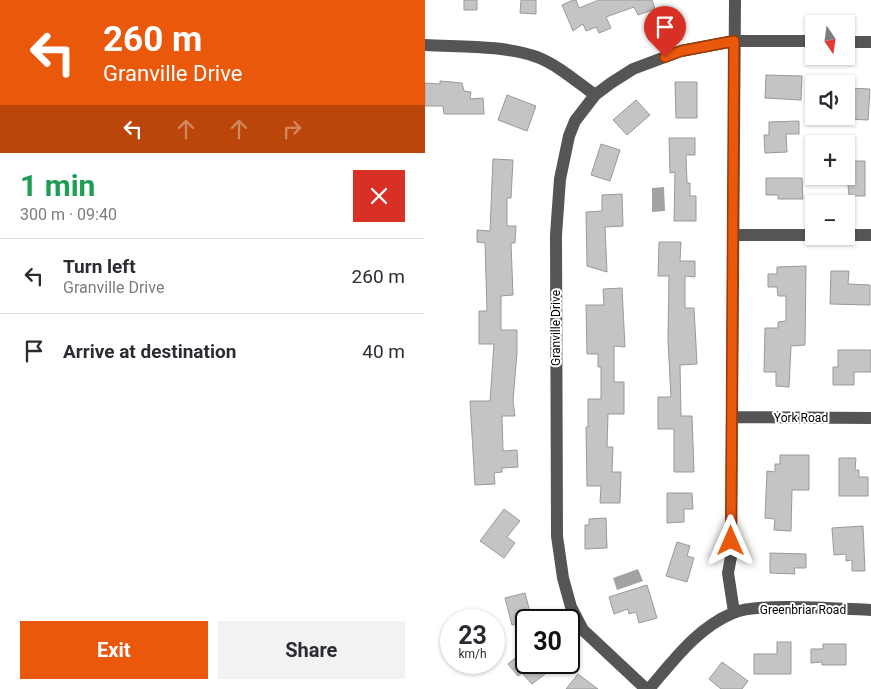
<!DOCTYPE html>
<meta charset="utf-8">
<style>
body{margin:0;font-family:Roboto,sans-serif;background:#f2f2f3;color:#2b2b33;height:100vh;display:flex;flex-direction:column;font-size:19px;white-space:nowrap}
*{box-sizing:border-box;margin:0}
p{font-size:16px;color:#7c7c81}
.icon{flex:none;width:28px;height:28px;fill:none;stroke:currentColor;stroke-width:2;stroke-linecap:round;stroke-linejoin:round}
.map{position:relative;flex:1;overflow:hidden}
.side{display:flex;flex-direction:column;background:#fff;width:425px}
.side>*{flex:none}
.hud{background:#ea580c;color:#fff;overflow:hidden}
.needle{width:32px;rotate:167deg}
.controls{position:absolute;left:380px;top:15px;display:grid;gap:10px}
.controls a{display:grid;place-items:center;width:50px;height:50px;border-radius:0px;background:#fff;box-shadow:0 1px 4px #0004;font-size:25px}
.speed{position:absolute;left:15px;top:609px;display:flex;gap:10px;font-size:25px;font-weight:700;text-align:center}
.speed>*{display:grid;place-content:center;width:65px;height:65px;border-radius:50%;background:#fff;box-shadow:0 1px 4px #0004;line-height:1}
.speed small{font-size:12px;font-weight:400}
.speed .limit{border:2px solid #111;border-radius:8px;background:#fff;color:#111}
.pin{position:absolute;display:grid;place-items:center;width:42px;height:42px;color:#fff;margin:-51px -21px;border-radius:50% 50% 50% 0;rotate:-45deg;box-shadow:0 0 5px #0007}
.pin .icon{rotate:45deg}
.me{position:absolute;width:55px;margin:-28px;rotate:0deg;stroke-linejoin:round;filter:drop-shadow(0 0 4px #0008)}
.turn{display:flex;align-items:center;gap:18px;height:105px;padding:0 20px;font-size:22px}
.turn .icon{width:65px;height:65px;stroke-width:2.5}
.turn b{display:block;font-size:35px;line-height:42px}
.lanes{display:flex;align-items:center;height:48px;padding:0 20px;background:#0003;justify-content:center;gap:25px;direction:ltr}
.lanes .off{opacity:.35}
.round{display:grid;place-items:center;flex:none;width:52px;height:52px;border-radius:0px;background:#f2f2f3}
.summary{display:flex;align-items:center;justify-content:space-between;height:85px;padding:0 20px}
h1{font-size:30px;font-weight:700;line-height:38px;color:#1e9e55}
.button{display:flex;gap:10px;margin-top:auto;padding:10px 20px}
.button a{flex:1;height:58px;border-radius:0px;background:#ea580c;color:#fff;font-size:20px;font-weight:700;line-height:58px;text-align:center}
.button a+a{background:#f2f2f3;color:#2b2b33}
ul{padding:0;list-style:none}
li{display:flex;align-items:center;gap:15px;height:75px;padding:0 20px;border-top:1px solid #e1e1e2}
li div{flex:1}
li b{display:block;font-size:19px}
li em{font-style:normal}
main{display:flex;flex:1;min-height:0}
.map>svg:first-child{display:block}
.water{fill:#a3a3a3}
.building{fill:#c4c4c4;stroke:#999}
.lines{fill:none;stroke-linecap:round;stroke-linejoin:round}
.minor{stroke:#555;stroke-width:12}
.route-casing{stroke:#983908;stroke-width:12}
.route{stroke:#ea580c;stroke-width:9}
.labels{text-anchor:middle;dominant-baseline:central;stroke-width:4;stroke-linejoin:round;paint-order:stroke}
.street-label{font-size:12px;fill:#000;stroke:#fff}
</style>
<main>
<section class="side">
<div class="hud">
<div class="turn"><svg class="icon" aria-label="left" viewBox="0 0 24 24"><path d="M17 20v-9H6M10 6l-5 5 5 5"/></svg><div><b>260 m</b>Granville Drive</div></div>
<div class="lanes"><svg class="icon" aria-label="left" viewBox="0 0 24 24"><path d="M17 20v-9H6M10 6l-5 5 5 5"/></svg><svg class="icon off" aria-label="ahead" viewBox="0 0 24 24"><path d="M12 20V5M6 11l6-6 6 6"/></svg><svg class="icon off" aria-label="ahead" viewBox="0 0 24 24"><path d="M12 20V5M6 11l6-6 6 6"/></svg><svg class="icon off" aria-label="right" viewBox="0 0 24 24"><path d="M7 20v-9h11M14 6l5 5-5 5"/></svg></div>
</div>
<div class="summary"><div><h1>1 min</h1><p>300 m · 09:40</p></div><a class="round" style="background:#d93025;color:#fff"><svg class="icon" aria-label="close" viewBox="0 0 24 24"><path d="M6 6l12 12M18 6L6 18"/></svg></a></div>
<ul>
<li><svg class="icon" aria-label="left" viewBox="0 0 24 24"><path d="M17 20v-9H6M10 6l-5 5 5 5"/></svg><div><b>Turn left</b><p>Granville Drive</p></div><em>260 m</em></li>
<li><svg class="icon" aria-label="arrive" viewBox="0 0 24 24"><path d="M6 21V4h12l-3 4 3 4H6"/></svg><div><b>Arrive at destination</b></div><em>40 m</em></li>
</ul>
<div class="button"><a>Exit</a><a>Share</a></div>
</section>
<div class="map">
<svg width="446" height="689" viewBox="0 0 446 689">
<rect width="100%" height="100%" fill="#fff"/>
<path class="water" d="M239 187 240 211 227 212V188Z
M213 569 218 581 192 590 188 578Z"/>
<path class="building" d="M39 0H52V10H39Z
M96 0H111V14L95 13Z
M148 0H151L154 8 174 0H227L230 9 213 15 209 7 181 17 186 28 174 33 171 27 161 31 158 24 148 31 137 5Z
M341 75 377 76 376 100 340 98Z
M15 81 37 83 39 91 46 92 45 99 58 98 59 114H19L18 106H0V83L15 84Z
M250 82H272V118H251Z
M421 88 445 89 443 120 421 119Z
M82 95 111 106 102 131 73 120Z
M211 100 225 115 202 135 188 120Z
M374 121V134H361L362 152 340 153 339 135H344V122Z
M244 138H270V155H261L262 183H265V196H271V221H249L250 172 245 173Z
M176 144 195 150 185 181 166 175Z
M68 159 88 160 86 198H82V226H91L90 243H86L88 295 76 296V330H92V353L88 401 90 416H77L78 451 92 450 93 467 77 468V472L69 473 70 484 50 485 45 401H65L69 344H54V311H62L60 243 52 242V230L65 231Z
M421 161H440V196H424Z
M341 178H377L378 199H353V195H341Z
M197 194 198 226 180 227 182 272 162 266 161 212 177 211V195Z
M234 242H256L255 261H270V277L260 276V308H269L272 364 255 365 256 416H267L269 472H249V429H233V397H246L243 340 244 276H233Z
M381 266 380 345 366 346 364 387 351 386V372H339L340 328H353V322L361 321V296H353L352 287H343V274H352V267Z
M406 271H424L423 284 445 285V305L405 304Z
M197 288 200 347 189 346V382H199V414H183L182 447H188L187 472H196L195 503H175L176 486H162L161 427H163V399H176V367H173V354H162L161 305H179L178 289Z
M413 350H446V372H429V385H408V367H413Z
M355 455H384V490H367L366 531 349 530 350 519 340 518 342 471 350 472V464H355Z
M414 458H431L430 470H434V477H443V496H414Z
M242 493H267L268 509H259V522L242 523Z
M79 509 95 521 82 537 90 543 79 558 55 541Z
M181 518 182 548 160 549V525H164V519Z
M438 526 440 571H427V560L421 561V554L409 555 407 528Z
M252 542 265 546 262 556 269 558 262 582 241 576Z
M345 553 381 554V568H369L370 574 345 573Z
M222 585 232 618 214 623 211 612 204 614 203 609 189 614 184 597Z
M100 593 107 620 87 625 80 598Z
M352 642H366V674H329V654H352Z
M398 644H421V665H397V662L386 663V649H398Z
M101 649V662H117L124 671 107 684 97 673 93 676 83 664Z
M297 662 323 681 317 689H296L284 679Z
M153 674 173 689H141Z"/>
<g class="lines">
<path class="minor" d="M421 42H446
M0 45C36 47 78 45 112 57 133 65 152 82 170 95
M308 235H389
M421 235H446
M307 417 446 418
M309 612 303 573 306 557 310 0
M221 689 158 630 146 607 138 578 132 536 131 235 135 179 144 136 150 121 170 95 186 83 208 69 256 51 309 41H389
M224 689C249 660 272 628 308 613 332 602 417 609 446 610"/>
</g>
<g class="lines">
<defs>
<path id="route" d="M240 57 256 51 309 41 306 541"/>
</defs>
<use href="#route" class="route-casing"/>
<use href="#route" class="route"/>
</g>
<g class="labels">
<g class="street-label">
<text transform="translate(131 328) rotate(-90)">Granville Drive</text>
<text x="376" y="418">York Road</text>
<text x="378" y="610">Greenbriar Road</text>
</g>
</g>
</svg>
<div class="controls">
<a><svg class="needle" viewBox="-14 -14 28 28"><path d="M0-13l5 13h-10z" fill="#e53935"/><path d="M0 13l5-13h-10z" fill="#7c7c81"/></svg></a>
<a><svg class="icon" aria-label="sound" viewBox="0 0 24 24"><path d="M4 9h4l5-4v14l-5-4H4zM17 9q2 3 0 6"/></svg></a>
<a>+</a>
<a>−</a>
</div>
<div class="speed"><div>23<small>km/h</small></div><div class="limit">30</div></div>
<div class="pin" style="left:240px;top:57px;background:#d93025"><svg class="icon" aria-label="arrive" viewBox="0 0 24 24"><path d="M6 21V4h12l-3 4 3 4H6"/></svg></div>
<svg class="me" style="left:306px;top:541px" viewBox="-20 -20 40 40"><path d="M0-17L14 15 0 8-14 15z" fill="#ea580c" stroke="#fff" stroke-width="4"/></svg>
</div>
</main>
